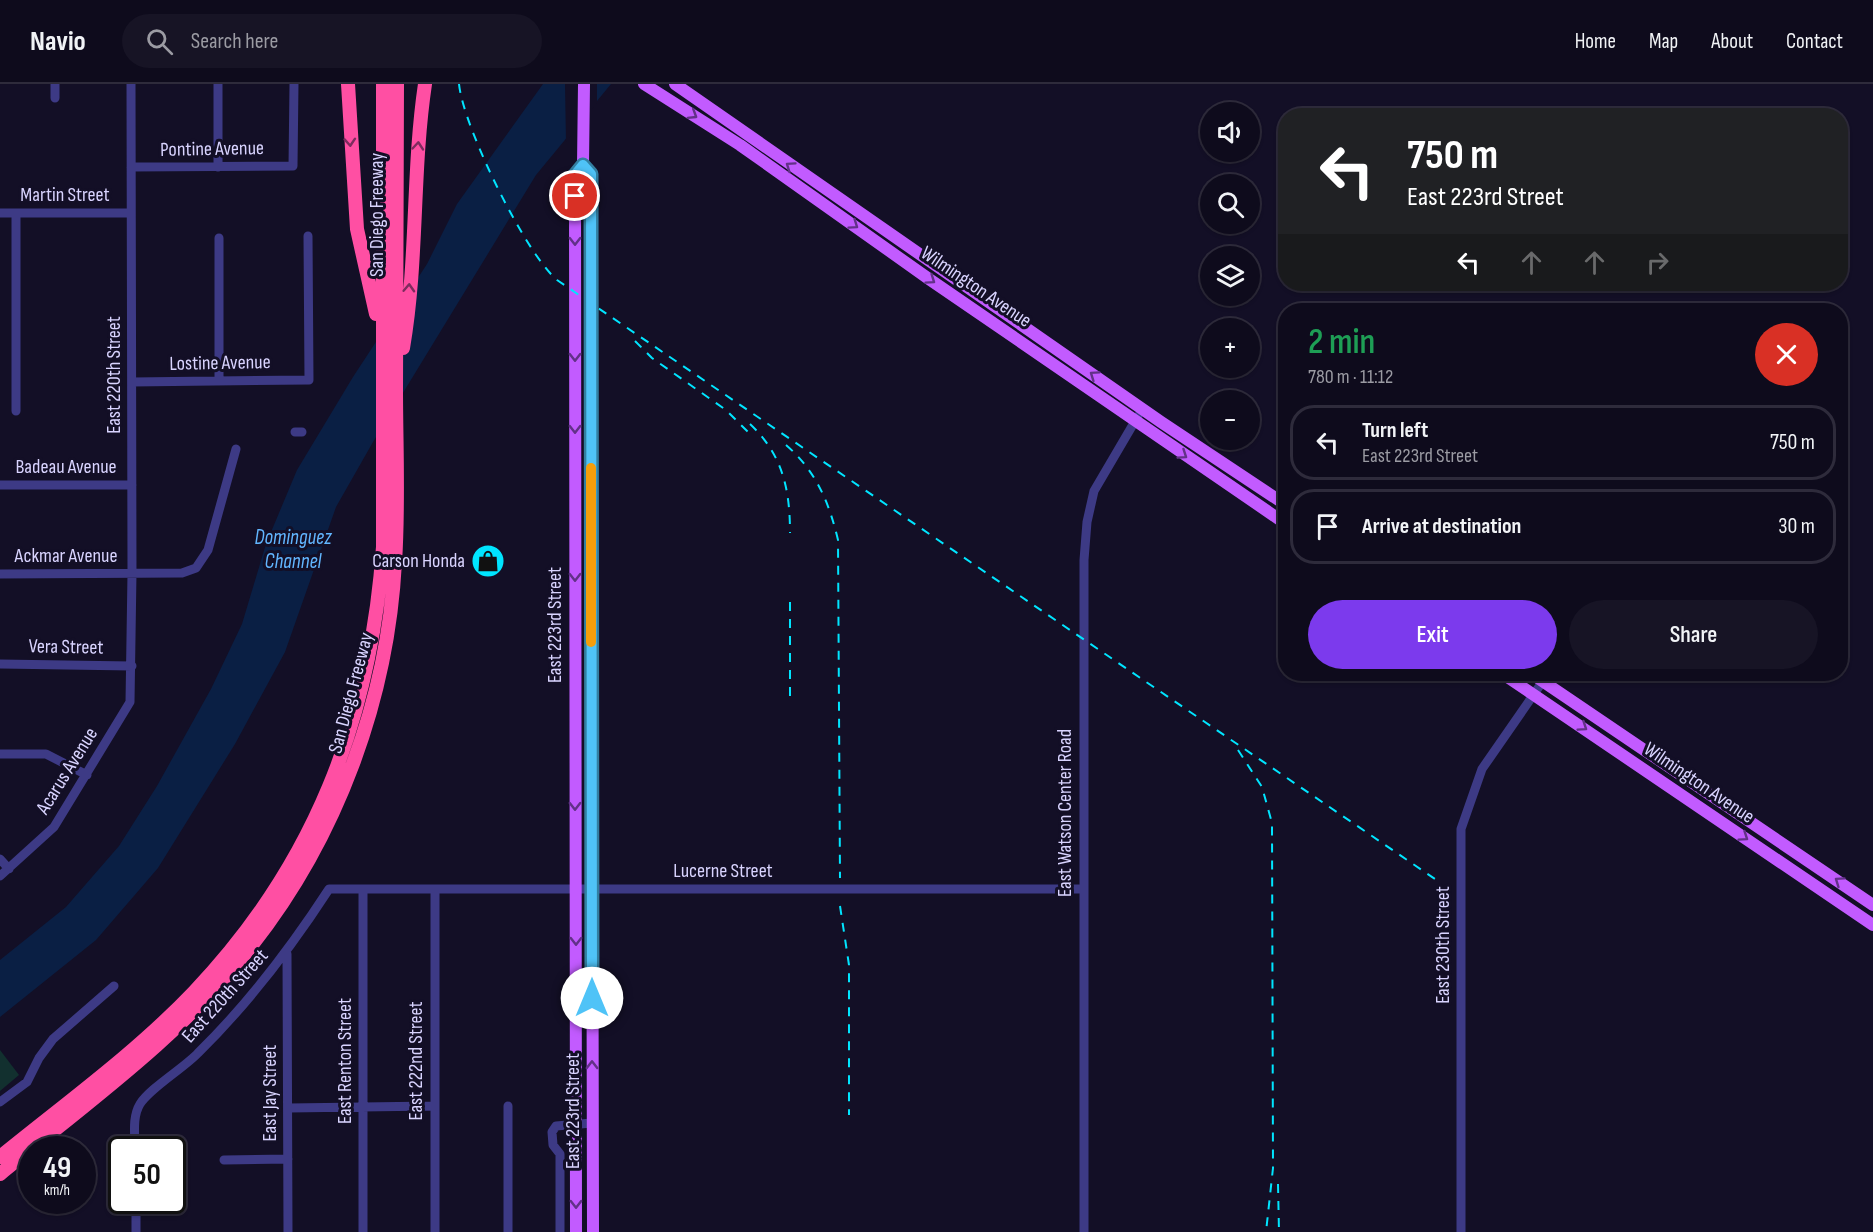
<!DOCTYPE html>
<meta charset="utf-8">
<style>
body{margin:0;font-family:"Sofia Sans Condensed",sans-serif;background:#171425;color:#f1f3f6;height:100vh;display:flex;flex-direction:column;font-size:22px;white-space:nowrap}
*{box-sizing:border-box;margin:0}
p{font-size:20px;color:#9b9ba3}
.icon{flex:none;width:33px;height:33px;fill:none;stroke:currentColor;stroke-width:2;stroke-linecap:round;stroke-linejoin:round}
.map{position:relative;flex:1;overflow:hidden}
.side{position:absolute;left:1278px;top:219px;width:570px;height:378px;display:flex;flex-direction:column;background:#0e0b1c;border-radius:24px;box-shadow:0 2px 4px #0004,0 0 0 2px #2e2b3b}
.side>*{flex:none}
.guide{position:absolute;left:1278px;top:24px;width:570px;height:183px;border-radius:24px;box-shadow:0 2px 4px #0004,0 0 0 2px #2e2b3b;background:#202124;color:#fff;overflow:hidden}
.fabs{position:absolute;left:1200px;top:18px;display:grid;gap:12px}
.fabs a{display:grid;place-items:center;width:60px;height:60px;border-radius:50%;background:#0e0b1c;box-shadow:0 2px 4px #0004,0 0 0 2px #2e2b3b;font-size:30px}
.speed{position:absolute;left:18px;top:1052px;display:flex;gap:12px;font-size:30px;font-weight:700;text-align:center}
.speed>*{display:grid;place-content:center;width:78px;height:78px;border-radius:50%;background:#0e0b1c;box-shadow:0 2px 4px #0004,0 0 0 2px #2e2b3b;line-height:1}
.speed small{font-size:15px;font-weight:400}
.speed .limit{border:3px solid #111;border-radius:9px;background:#fff;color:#111}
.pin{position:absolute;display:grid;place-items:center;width:51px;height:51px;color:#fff;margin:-26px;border:3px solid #fff;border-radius:50%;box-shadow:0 2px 6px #0007}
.me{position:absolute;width:66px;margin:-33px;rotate:0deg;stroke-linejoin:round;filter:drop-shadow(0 0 4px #0008)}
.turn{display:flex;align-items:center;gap:21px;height:126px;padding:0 30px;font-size:27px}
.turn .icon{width:78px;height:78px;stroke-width:2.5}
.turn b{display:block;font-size:42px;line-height:51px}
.lanes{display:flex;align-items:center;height:57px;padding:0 30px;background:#0003;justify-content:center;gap:30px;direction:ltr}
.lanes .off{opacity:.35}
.round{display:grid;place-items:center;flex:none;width:63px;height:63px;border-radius:32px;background:#171425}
.summary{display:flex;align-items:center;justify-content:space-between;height:102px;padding:0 30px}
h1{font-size:36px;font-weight:600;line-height:45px;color:#1e9e55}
.button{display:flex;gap:12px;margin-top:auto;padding:12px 30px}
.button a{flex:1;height:69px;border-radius:36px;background:#7c3aed;color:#fff;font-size:24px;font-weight:600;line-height:69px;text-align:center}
.button a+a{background:#171425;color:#f1f3f6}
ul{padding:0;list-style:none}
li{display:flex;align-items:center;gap:18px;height:75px;margin:0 12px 9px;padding:0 18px;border:3px solid #2e2b3b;border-radius:24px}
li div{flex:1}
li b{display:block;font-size:22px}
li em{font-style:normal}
header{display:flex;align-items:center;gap:36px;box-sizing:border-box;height:84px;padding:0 30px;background:#0e0b1c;border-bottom:2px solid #2e2b3b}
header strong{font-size:28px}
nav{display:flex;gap:33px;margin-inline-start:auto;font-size:21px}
.search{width:420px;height:54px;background:#171425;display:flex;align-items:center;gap:15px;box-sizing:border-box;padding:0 21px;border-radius:33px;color:#9b9ba3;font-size:22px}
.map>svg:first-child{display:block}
.green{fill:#12302f}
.water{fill:#0a1f44}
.pier{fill:#130f26}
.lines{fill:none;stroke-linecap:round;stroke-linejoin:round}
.minor{stroke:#3d3a85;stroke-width:9}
.major{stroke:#c25bff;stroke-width:12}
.highway{stroke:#ff4fa3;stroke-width:14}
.rail{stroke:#00e5ff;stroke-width:2;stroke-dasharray:9 8;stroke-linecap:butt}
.oneway{stroke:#623188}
.oneway2{stroke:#7d2c5e}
.route-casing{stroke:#337fa1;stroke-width:15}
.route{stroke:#4fc3f7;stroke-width:10}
.slow{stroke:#f59e0b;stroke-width:10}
.labels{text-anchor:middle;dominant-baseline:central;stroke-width:6;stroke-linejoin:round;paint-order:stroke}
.street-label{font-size:20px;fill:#d9d4ff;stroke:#130f26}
.poi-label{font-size:20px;fill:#d9d4ff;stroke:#130f26;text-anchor:end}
.water-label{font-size:21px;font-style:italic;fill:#62b6ff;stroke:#130f26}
</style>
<header>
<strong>Navio</strong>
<div class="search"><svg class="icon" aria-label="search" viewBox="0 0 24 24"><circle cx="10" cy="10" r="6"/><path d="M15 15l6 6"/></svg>Search here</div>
<nav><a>Home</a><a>Map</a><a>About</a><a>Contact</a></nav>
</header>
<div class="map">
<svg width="1873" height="1148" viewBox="0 0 1873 1148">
<rect width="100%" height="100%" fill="#130f26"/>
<path class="green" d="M0 966 19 991 0 1007Z"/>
<path class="water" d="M543 0H611L536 91 373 358 336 423 285 568 235 660 158 784 96 856 0 933V876L66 823 119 762 157 702 211 605 242 540 266 460 297 386 353 293 427 180 457 120Z"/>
<path class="pier" d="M565 0H597V19L566 58Z"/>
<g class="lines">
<path class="minor" d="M55 0V14
M218 0V83
M131 83 293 82 294 0
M0 129H130
M16 129V327
M219 154V296
M132 298 309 296 308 152
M295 348H302
M0 401H132
M0 490 182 489 196 484 208 466 236 365
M0 580 132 582
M0 670H46L87 691
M0 775 9 785
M0 792 54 743 130 618 132 489 131 0
M435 806V1148
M287 870 288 1148
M0 1018 27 998 39 974 53 955 114 902
M508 1022V1148
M289 1024 434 1022
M135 1065C135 1051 132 1033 140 1020 150 1004 184 984 198 969 249 919 290 865 329 805H1083
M224 1076 288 1075
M136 1116V1148
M363 1148V806
M560 1148V1070L553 1061 552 1048 556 1042 592 1039
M1084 1148V476L1087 438 1094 407 1138 332
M1461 1148V745L1482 685 1543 597"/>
<path class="major" d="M644 0 740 61 929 195 1286 440
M675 0 1161 338 1286 421
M583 81 591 90 593 1148
M1503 590 1873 841
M1532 590 1873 821
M576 1148 575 92 583 81 584 0"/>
<path class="highway" d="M348 0 357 145 376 230
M403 264C418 177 412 87 425 0
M0 1073C65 1020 136 969 194 908 314 782 371 635 383 463V0
M0 1090C88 1018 182 951 252 861 337 753 388 615 395 478 399 420 396 362 396 304 396 203 397 101 397 0"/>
<path class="rail" d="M459 0C463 42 525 169 557 196L1435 795
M635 257 652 274 726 326 753 353
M750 340C783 371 790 406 790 449
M786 361C816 387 829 418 838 456L840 794
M790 518V615
M1238 666 1262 703 1272 739 1273 1084 1266 1148
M840 822 849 881V1031
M1278 1100 1279 1148"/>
</g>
<defs><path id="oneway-chevron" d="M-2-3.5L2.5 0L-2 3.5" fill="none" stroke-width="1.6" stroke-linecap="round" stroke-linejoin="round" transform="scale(1.5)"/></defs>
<g class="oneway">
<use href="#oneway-chevron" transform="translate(693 31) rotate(32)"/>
<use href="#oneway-chevron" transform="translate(790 82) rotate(-145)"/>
<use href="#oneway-chevron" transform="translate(854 141) rotate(35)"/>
<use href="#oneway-chevron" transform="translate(575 157) rotate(90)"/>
<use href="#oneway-chevron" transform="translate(931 196) rotate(35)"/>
<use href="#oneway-chevron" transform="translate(575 273) rotate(90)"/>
<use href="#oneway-chevron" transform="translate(1094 291) rotate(-145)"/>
<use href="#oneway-chevron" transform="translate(575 345) rotate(90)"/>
<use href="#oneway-chevron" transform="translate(1183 371) rotate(34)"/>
<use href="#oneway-chevron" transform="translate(575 493) rotate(90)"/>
<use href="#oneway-chevron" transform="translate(1583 643) rotate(34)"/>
<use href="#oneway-chevron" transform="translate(575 722) rotate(90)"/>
<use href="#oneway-chevron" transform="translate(1744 753) rotate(34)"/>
<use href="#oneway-chevron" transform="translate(1839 797) rotate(-145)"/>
<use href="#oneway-chevron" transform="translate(576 857) rotate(90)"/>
<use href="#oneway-chevron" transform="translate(592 981) rotate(-90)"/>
<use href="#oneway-chevron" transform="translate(576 1120) rotate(90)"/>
</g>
<g class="oneway2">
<use href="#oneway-chevron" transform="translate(350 58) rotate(86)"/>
<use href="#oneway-chevron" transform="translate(418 62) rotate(-85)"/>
<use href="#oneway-chevron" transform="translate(409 204) rotate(-87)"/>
</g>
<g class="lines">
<defs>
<path id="route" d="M575 112 574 92 583 81 591 90 592 914"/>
</defs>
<use href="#route" class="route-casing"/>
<use href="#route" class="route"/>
<path class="slow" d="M591 384V558"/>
</g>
<defs>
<symbol id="shop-disc" viewBox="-11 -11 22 22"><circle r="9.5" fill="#00e5ff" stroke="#130f26"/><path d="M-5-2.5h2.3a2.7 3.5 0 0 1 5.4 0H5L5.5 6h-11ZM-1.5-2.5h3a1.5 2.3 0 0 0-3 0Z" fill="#111"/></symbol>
</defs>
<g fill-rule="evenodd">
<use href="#shop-disc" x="469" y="458" width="38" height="38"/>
</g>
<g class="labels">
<g class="street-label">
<text transform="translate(212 65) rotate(-1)">Pontine Avenue</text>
<text x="65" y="111">Martin Street</text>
<text transform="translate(377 131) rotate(-90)">San Diego Freeway</text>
<text transform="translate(976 203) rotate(34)">Wilmington Avenue</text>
<text transform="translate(220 279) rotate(-1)">Lostine Avenue</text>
<text transform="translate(114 291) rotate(-90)">East 220th Street</text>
<text x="66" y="383">Badeau Avenue</text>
<text x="66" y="472">Ackmar Avenue</text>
<text transform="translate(555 541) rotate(-90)">East 223rd Street</text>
<text transform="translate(66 563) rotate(1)">Vera Street</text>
<text transform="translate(351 609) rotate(-75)">San Diego Freeway</text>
<text transform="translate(67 687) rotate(-58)">Acarus Avenue</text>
<text transform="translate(1699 699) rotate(34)">Wilmington Avenue</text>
<text transform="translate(1065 729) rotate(-90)">East Watson Center Road</text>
<text x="723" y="787">Lucerne Street</text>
<text transform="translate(1443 861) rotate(-90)">East 230th Street</text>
<text transform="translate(225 912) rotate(-48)">East 220th Street</text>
<text transform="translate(345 977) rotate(-90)">East Renton Street</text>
<text transform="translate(416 977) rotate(-90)">East 222nd Street</text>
<text transform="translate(270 1009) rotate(-90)">East Jay Street</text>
<text transform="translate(573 1027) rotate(-90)">East 223rd Street</text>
</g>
<g class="poi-label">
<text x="465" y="477">Carson Honda</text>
</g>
<g class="water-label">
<text x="293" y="453">Dominguez<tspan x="293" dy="24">Channel</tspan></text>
</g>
</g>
</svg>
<div class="fabs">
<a><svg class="icon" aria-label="sound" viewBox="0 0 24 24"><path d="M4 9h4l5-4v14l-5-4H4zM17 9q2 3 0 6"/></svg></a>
<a><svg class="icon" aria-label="search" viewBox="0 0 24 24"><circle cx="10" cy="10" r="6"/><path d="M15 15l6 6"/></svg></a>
<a><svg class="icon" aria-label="layers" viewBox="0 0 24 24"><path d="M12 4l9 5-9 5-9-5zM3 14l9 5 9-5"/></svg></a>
<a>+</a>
<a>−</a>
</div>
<div class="speed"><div>49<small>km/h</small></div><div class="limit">50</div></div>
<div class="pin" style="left:575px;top:112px;background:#d93025"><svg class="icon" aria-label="arrive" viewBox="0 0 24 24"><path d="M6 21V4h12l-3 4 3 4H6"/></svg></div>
<svg class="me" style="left:592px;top:914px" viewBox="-20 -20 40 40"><circle r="19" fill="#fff"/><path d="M0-13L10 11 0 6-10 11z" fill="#4fc3f7"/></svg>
<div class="guide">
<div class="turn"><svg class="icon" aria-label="left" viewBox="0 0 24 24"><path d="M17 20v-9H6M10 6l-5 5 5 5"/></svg><div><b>750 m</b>East 223rd Street</div></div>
<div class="lanes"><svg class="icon" aria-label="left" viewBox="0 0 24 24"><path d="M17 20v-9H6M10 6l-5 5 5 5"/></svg><svg class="icon off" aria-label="ahead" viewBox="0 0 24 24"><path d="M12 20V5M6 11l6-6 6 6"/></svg><svg class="icon off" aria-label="ahead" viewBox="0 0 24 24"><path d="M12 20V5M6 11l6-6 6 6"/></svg><svg class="icon off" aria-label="right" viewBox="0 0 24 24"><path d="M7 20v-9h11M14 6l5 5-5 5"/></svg></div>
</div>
<section class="side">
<div class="summary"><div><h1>2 min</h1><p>780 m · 11:12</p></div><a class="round" style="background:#d93025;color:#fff"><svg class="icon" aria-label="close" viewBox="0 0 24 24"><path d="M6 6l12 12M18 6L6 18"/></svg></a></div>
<ul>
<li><svg class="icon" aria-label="left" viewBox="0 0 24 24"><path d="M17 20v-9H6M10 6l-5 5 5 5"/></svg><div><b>Turn left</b><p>East 223rd Street</p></div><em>750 m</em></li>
<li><svg class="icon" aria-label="arrive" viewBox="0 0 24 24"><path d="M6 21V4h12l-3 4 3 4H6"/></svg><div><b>Arrive at destination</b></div><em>30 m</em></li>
</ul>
<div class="button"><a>Exit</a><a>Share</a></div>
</section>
</div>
